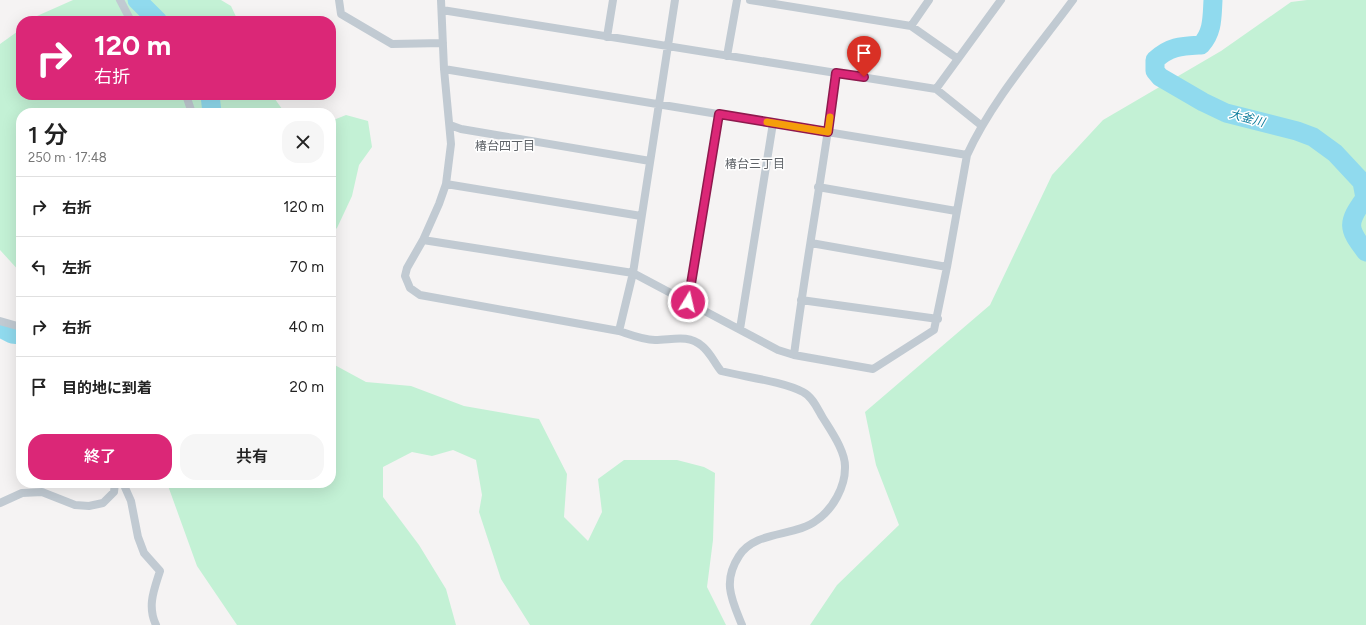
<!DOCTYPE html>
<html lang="ja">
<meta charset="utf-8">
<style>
body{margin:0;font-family:Figtree,"Noto Sans JP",sans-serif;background:#f6f6f6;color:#222;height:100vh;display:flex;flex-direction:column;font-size:15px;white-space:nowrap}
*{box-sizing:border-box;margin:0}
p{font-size:13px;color:#767676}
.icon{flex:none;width:22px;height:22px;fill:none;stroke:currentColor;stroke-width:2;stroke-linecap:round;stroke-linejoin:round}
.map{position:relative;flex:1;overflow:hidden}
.side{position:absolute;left:16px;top:108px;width:320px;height:380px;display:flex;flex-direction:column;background:#fff;border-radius:16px;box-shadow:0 4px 16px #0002}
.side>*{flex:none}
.hud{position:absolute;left:16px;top:16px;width:320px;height:84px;border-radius:16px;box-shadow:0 4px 16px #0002;background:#db2777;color:#fff;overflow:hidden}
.pin{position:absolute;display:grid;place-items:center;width:34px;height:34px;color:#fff;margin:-41px -17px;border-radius:50% 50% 50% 0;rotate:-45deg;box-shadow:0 0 4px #0007}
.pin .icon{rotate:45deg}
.me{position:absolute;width:44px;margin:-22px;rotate:9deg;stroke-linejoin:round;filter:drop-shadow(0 0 3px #0008)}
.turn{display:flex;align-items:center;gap:14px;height:84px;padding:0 12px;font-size:18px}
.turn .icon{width:52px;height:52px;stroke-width:2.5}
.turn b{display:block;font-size:28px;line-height:34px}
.round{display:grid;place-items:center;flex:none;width:42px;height:42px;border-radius:16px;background:#f6f6f6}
.overview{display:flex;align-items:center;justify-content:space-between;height:68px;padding:0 12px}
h1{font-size:24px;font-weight:600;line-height:30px}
.button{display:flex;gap:8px;margin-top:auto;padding:8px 12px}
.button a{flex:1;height:46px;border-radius:16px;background:#db2777;color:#fff;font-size:16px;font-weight:600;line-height:46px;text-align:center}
.button a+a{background:#f6f6f6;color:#222}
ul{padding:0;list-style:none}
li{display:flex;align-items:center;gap:12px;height:60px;padding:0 12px;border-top:1px solid #e0e0e0}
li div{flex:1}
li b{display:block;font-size:15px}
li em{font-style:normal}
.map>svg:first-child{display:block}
.green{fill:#c3f1d5}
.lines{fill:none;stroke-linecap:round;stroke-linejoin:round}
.river{stroke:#90daee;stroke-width:19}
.street{stroke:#c1cad2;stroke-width:8}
.route-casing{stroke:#8e194d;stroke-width:10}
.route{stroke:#db2777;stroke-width:7}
.slow{stroke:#f59e0b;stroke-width:7}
.labels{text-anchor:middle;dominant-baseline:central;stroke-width:3;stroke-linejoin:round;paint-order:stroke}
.water-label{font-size:12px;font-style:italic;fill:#0c7c9b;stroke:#fff}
.neighbourhood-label{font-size:12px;fill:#5f6368;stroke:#fff}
</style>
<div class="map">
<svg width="1366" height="625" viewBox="0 0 1366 625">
<rect width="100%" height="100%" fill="#f5f3f3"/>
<path class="green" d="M73 0H221L231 6 238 21H31L37 16Z
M1307 0H1366V625H810L837 585 899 525 876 465 865 412 990 305 1052 175 1103 120 1221 51 1291 2Z
M21 29V95H272L285 113H21V273L0 250V44Z
M346 115 368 121 372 147 359 165 352 196 337 228 331 233V121Z
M331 363 366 382 411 386 464 406 539 419 567 474 564 517 588 541 602 512 598 479 624 460H677L704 467 715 473 713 540 707 587 726 625H530L501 579 479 512 482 495 476 460 453 450 432 456 412 452 383 467V497L419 545 446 589 456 625H237L197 566 167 483H331Z"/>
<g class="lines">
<path class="river" d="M137 0 158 21
M1213 0C1212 17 1213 32 1201 45 1182 46 1170 46 1155 60V71L1160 77 1203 102 1226 113 1297 131 1313 137 1335 153 1362 182 1365 198C1347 223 1347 228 1366 252
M210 95 212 113
M0 328 12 334 21 335"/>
<path class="street" d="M120 0 131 21
M339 0 341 14 392 44 443 43
M441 0 444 69 451 144 446 184 439 204 423 240 407 268 405 276 410 288 420 295 619 331C631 335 643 340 655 340 672 340 688 334 702 346 710 352 715 364 721 371 744 377 782 381 803 392 813 397 818 410 823 418 831 431 846 452 845 468 845 487 833 509 817 520 796 537 755 530 739 556 722 582 732 600 742 625
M750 0 911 26 958 59
M442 10 936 89 982 126
M911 26 929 0
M607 37 613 0
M727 56 737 0
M444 69 967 155
M936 89 1001 0
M186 95 192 113
M450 125 461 129 650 161
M446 184 641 216
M818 187 956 211
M423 240 633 273 778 350 794 355 873 369 934 330 947 267 967 155C992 100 1037 49 1073 0
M811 243 947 267
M801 300 938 319
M688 302 719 114
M0 321 21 327
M740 329 773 123
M619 331 633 273 675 0
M794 355C806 260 824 167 836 73
M123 483 131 501 138 537 144 553 160 571C154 590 147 606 156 625
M0 503 22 493 42 492 75 505 89 506 103 503 114 492 115 483"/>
</g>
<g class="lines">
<defs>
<path id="route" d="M688 302 719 114 828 132 836 73 864 77"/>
</defs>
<use href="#route" class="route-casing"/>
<use href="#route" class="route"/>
<path class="slow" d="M767 122 828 132 830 117"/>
</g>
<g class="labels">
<g class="water-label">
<text transform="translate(1247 118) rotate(15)">大釜川</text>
</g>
<g class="neighbourhood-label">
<text x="505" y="146">椿台四丁目</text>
<text x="755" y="164">椿台三丁目</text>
</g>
</g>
</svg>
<div class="pin" style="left:864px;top:77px;background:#d93025"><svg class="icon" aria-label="arrive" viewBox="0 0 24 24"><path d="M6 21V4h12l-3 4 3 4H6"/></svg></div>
<svg class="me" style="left:688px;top:302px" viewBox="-20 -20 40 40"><circle r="17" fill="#db2777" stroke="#fff" stroke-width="3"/><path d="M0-11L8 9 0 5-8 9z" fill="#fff"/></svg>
<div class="hud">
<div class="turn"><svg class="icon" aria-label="right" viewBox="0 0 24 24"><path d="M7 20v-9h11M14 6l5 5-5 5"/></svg><div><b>120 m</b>右折</div></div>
</div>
<section class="side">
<div class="overview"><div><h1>1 分</h1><p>250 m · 17:48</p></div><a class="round"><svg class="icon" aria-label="close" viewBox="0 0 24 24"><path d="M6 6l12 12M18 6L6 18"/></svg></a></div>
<ul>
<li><svg class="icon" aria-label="right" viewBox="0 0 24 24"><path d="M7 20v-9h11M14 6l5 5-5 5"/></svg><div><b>右折</b></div><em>120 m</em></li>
<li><svg class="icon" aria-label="left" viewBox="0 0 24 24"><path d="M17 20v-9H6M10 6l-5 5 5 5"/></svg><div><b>左折</b></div><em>70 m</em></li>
<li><svg class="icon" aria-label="right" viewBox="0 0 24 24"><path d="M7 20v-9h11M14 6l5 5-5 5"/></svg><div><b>右折</b></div><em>40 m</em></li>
<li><svg class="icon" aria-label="arrive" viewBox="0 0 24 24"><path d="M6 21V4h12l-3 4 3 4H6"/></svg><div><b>目的地に到着</b></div><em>20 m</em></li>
</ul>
<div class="button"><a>終了</a><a>共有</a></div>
</section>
</div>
